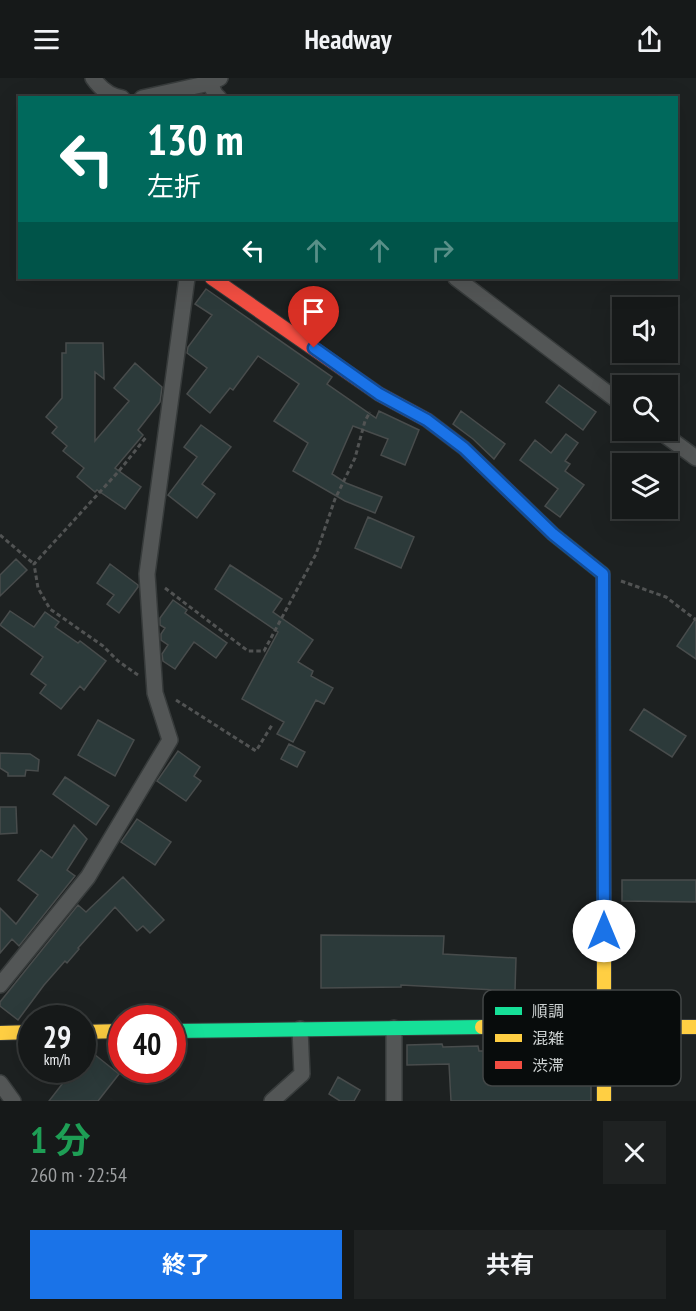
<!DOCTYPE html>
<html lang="ja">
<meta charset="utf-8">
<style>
body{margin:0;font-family:"PT Sans Narrow","Noto Sans JP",sans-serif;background:#1f2222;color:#f1f3f6;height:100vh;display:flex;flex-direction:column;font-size:22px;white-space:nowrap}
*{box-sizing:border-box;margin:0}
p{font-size:20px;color:#9ea0a2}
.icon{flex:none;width:33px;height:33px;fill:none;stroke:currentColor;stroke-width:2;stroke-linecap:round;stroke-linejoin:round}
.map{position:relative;height:1023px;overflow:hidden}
.details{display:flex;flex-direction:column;background:#161919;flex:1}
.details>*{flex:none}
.guide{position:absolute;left:18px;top:18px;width:660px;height:183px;border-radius:0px;box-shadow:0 6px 24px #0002,0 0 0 2px #353838;background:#00695c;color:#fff;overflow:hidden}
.controls{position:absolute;left:612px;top:219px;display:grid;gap:12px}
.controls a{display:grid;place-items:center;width:66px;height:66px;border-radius:0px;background:#161919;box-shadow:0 6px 24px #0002,0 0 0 2px #353838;font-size:30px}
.speed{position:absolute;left:18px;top:927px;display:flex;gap:12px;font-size:30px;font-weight:700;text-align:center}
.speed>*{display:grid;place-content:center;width:78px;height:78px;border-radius:50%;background:#161919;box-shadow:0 6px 24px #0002,0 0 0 2px #353838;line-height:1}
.speed small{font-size:15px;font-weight:400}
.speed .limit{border:9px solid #d22;background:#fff;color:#111}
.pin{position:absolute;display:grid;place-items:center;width:51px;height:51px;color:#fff;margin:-62px -26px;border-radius:50% 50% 50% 0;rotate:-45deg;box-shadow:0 0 6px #0007}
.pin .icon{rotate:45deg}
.me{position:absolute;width:66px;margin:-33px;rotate:0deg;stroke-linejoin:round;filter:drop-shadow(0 0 4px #0008)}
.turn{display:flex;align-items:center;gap:21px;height:126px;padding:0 30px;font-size:27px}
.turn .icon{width:78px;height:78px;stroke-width:2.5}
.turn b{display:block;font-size:42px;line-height:51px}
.lanes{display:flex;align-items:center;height:57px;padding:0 30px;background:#0003;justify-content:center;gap:30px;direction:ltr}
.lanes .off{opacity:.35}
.round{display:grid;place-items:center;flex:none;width:63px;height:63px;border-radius:0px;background:#1f2222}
.overview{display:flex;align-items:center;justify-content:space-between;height:102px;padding:0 30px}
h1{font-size:36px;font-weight:700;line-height:45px;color:#1e9e55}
.action{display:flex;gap:12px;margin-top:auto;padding:12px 30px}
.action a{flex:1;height:69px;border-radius:0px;background:#1a73e8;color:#fff;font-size:24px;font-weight:700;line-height:69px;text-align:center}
.action a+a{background:#1f2222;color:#f1f3f6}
header{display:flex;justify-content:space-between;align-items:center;height:78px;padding:0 30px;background:#161919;font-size:27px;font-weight:700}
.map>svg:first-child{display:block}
.building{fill:#2c3a3a;stroke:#484c4c;stroke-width:1.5}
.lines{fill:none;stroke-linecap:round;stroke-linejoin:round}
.street-casing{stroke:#373b3b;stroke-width:18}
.fast-casing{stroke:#373b3b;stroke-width:16}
.slow-casing{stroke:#373b3b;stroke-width:16}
.jam-casing{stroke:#373b3b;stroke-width:16}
.path{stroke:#515353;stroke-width:3;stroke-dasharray:4.5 3;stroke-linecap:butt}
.street{stroke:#535656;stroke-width:15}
.fast{stroke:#16e098;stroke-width:14}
.slow{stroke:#ffcf43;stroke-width:14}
.jam{stroke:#f24e42;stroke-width:14}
.route-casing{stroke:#114b97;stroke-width:15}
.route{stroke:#1a73e8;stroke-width:10}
.key{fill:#080c0c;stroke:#434747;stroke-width:1.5}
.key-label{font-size:16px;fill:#cdd2d2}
</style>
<header><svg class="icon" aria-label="menu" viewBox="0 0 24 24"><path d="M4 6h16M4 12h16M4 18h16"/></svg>Headway<svg class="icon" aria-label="share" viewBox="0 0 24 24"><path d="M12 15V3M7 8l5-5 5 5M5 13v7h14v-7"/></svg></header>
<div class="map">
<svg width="696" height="1023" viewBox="0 0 696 1023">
<rect width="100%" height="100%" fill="#1d2121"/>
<path class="building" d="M206 211 332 299 327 306 376 340 379 333 419 352 405 387 381 377 388 361 353 348 332 396 346 405 382 419 375 435 345 423 293 393 308 365 274 343 299 306 258 278 233 312 230 310 210 335 187 316 207 290 187 275 188 269 212 237 195 226Z
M66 265H103L104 301 95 294V363L129 323 114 310 135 285 162 309 160 324 138 352 143 357 115 390 141 409 125 431 97 412 95 414 77 399 84 390 63 373 67 368 52 355 57 349 46 339 62 320V275H66Z
M559 307 596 334 583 352 546 324Z
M461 333 505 366 494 381 473 361 453 346Z
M201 347 231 369 202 406 215 416 197 440 168 417 197 379 184 369Z
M566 356 578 365 565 383 570 386 565 393 584 407 560 439 545 428 558 411 520 382 535 362 551 375Z
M368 439 414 459 401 490 355 470Z
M16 481 27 492 0 518V497Z
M110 486 138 507V509L119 535 107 526 114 517 97 505Z
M230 487 282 521 273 534 313 562 298 584 313 593 311 598 333 610 324 626 316 622 293 664 277 656 284 644 242 621 278 554 215 511Z
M173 522 187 532 185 535 227 565 216 580 194 564 175 591 163 583 162 576 168 567 161 562V556L165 550 160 547V540Z
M10 533 34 549 45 534 59 544 55 549 78 565 80 563 106 583 84 612 80 608 61 631 40 615 46 607 31 596 43 579 0 547Z
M696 540V581L677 568Z
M644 631 686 658 672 679 630 652Z
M98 642 134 662 115 698 78 677Z
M289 666 305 674 297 689 281 681Z
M178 673 200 689 194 698 201 703 186 723 157 703Z
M0 675 30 676 39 682 38 693 26 692 25 698H8V695L0 690Z
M65 699 109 728 96 747 53 716Z
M0 729H16L17 755 0 756Z
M137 741 171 764 155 787 121 764Z
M74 747 87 761 67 792 75 798 19 868 12 861 0 875V830L16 846 38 817 18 802 41 772 52 780Z
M123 799 164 842 150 855 143 848 137 853 115 829 78 870 79 871 67 885 65 883 44 907 18 942 0 928V924L78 827 86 834Z
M622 802H696V824L622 823Z
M321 857 444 858 443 876 516 880 515 913 401 907V909L321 910Z
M442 966 443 969 478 968 479 973H518V976H573L574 967H591V1023H451L449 986 407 987V967Z
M94 976 119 996 98 1023H49L73 992 79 996Z
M338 999 360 1012 354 1023H340L329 1016Z"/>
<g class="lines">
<defs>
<path id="street" d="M93 0C100 10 109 18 122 20
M210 5 215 16 219 20
M142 20 210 5 220 0
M456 200 622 326
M658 352 696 380
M0 907 88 799 170 662 155 615 147 496 187 200
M0 1005 13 1023
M272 1023 302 996 300 951
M394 1023V950"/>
<path id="fast" d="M523 427 553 456 603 496 604 833
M172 953 482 949"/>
<path id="slow" d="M604 833V1023
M482 949H696
M82 954 122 953
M0 955 32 954"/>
<path id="jam" d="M212 200 379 316 427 342 464 370 523 427"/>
</defs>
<use href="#street" class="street-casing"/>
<use href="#fast" class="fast-casing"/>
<use href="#slow" class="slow-casing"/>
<use href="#jam" class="jam-casing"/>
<path class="path" d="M0 457 34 486
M621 503 666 519 696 542
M165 510 248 573H264L316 476 335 421 355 380 365 343 370 334
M138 597 118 583 103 568 50 531 38 510 34 486 119 393 147 358
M176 622 256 673 272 647"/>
<use href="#street" class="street"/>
<use href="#fast" class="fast"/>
<use href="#slow" class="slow"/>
<use href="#jam" class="jam"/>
</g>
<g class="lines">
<defs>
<path id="route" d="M314 270 379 316 427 342 464 370 553 456 603 496 604 853"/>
</defs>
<use href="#route" class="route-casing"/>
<use href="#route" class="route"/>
</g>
<rect x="483" y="912" width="198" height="96" rx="9" class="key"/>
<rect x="495" y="929" width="27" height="8" fill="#16e098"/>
<rect x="495" y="956" width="27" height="8" fill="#ffcf43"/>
<rect x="495" y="983" width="27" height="8" fill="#f24e42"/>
<g class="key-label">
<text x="532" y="939">順調</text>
<text x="532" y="966">混雑</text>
<text x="532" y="993">渋滞</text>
</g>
</svg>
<div class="controls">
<a><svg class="icon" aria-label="sound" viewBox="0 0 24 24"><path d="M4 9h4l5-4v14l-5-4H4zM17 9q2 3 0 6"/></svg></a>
<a><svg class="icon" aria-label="search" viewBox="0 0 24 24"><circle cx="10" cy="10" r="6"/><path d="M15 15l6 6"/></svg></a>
<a><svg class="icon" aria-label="layers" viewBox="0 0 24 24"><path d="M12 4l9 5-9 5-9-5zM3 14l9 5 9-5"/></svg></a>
</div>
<div class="speed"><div>29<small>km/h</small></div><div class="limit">40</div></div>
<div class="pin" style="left:314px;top:270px;background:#d93025"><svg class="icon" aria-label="arrive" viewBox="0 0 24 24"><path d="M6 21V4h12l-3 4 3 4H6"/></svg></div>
<svg class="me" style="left:604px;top:853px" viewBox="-20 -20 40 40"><circle r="19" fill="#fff"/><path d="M0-13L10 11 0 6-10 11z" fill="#1a73e8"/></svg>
<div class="guide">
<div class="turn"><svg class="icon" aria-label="left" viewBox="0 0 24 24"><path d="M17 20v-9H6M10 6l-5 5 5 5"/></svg><div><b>130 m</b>左折</div></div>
<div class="lanes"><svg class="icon" aria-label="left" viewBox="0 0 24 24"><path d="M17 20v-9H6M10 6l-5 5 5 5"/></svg><svg class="icon off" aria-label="ahead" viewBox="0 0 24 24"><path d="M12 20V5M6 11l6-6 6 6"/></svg><svg class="icon off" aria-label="ahead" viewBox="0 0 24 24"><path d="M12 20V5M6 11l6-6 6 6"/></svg><svg class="icon off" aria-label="right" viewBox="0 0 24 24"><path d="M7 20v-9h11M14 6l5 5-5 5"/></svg></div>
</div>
</div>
<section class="details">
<div class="overview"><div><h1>1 分</h1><p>260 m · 22:54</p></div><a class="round"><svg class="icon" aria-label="close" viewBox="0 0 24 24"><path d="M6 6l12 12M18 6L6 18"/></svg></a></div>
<div class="action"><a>終了</a><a>共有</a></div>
</section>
